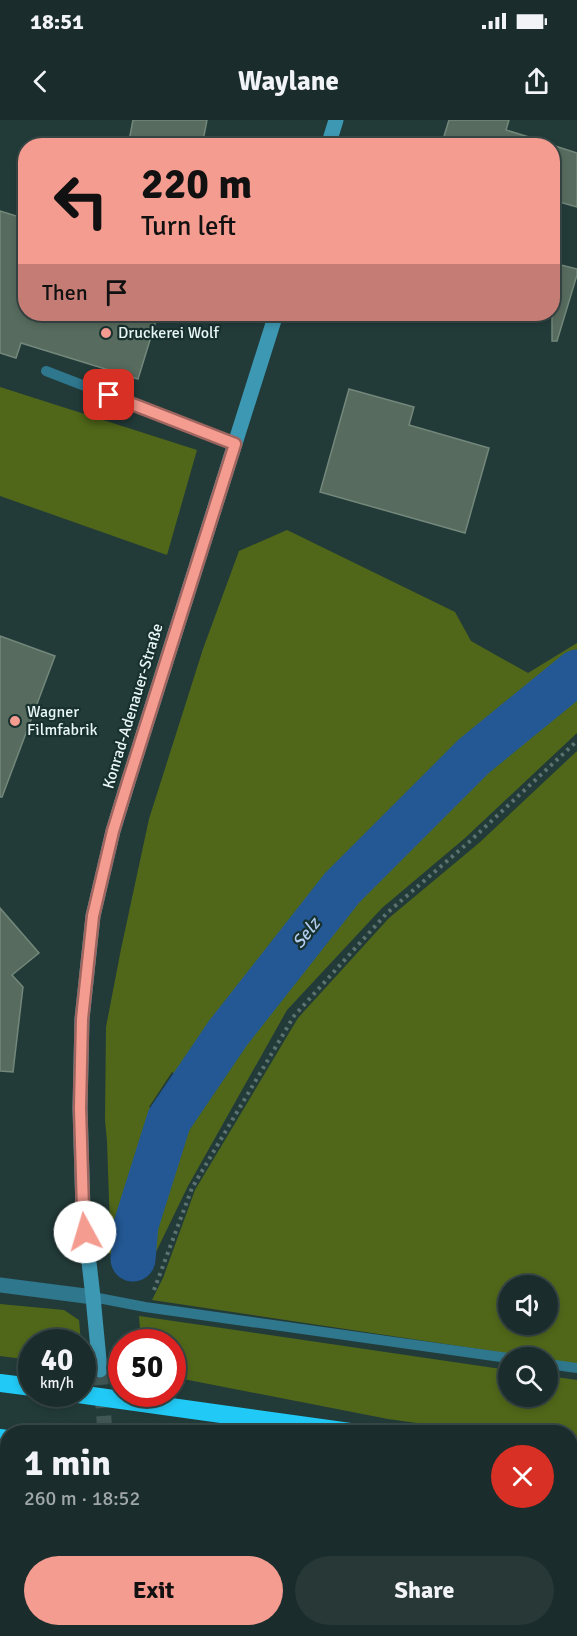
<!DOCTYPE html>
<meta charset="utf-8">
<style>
body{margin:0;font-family:Signika,sans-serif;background:#273837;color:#f1f3f6;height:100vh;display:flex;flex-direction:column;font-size:22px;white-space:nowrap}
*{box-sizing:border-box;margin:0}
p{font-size:20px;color:#9fa7a9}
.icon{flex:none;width:33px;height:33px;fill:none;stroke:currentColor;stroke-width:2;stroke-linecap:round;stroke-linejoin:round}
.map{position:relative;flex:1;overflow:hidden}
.sheet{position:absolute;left:0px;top:1305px;width:578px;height:212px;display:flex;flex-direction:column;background:#1a2c2b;border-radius:24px 24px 0 0;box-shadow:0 3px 9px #0003,0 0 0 2px #384847}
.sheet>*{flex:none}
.hud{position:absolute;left:18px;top:18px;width:542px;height:183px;border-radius:24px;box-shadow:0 3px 9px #0003,0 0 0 2px #384847;background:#f59c91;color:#111;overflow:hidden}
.buttons{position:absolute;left:498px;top:1155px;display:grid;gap:12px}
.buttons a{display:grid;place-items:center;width:60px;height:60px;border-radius:50%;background:#1a2c2b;box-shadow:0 3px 9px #0003,0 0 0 2px #384847;font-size:30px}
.speed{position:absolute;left:18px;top:1209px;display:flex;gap:12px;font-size:30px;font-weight:700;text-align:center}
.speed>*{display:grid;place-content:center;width:78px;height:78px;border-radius:50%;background:#1a2c2b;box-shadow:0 3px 9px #0003,0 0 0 2px #384847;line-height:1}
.speed small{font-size:15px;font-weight:400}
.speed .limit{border:9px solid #d22;background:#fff;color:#111}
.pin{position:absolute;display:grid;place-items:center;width:51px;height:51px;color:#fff;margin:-26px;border-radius:12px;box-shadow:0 3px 9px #0006}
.me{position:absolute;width:66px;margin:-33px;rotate:354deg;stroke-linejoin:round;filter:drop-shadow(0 0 4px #0008)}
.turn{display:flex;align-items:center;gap:21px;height:126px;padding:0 24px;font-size:27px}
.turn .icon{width:78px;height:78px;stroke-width:2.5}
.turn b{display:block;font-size:42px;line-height:51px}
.then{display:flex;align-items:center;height:57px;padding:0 24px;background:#0003;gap:12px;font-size:22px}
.round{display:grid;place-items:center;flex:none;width:63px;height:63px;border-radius:32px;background:#273837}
.head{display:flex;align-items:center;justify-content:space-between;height:102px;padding:0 24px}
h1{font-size:36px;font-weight:700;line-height:45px}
.primary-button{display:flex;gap:12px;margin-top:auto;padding:12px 24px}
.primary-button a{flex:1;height:69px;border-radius:36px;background:#f59c91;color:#111;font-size:24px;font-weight:700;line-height:69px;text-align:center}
.primary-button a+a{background:#273837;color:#f1f3f6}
.status{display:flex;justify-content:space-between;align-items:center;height:42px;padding:0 30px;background:#1a2c2b;direction:ltr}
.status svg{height:16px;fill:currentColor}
header{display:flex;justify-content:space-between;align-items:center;height:78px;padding:0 24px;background:#1a2c2b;font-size:27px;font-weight:700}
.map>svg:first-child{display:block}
.green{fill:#506719;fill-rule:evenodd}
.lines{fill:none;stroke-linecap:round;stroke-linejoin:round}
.river{stroke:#235894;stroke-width:45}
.building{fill:#576b5e;stroke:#73887b;stroke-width:1.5}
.secondary-tunnel{stroke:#405755;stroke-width:15;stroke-dasharray:15 8;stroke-linecap:butt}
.path{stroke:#5d7371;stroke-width:4;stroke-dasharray:3 4.5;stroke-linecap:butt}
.service{stroke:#2f778d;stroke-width:10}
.minor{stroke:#2f778d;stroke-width:15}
.secondary{stroke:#3d98b3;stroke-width:15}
.motorway{stroke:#21caf6;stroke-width:18}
.route-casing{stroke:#9f655e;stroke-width:15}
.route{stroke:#f59c91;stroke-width:10}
.poi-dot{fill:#f59c91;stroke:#18312f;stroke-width:2}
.labels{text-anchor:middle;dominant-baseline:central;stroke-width:4.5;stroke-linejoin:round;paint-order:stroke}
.poi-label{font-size:16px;fill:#e8f7f5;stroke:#18312f;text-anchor:start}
.street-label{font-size:16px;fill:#e8f7f5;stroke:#18312f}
.water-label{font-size:18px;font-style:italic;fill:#b0cdef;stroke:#18312f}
</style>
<div class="status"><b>18:51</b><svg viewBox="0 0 49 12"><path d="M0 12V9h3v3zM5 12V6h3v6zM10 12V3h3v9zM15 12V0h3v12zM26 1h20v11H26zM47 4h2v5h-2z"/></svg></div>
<header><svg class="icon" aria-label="back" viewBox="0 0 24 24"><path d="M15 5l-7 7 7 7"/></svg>Waylane<svg class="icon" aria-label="share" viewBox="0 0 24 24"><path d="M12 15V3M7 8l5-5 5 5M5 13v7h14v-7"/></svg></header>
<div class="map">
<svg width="577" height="1516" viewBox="0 0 577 1516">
<rect width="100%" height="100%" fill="#223b39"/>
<path class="green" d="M0 267 197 330 167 435 0 376Z
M287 410 455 492 471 521 528 553 577 523V613L465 718 382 788 287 890 188 1066 156 1132 140 1143 108 1133 110 1108 107 1021 105 1000 106 907 121 829 149 699 203 529 239 431ZM172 952 199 969 177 1009 149 987Z
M577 631V1244L548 1240V1238L532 1237 152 1180 163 1158 195 1070 298 898 389 798 479 723ZM508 1166H548V1204H508Z
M0 1184 64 1190 79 1200 81 1222H32L31 1240 0 1236Z
M139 1196 508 1250V1276H548V1256L577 1260V1326L570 1325V1312H481L388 1299 173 1257 172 1222H141Z
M0 1349 7 1350V1400L0 1399Z
M570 1433 577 1434V1480L570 1479Z
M570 1492 577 1493V1516H522L506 1509H570Z
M43 1509H100V1516H42Z"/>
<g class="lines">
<path class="river" d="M133 1139 136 1105 169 1000 228 913 342 768 474 636 577 552
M70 1516 71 1509"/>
</g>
<path class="building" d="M133 0H207L202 26H128Z
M449 0H509L506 10 542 21 541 26H441Z
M552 25 577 33V87L552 80Z
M0 91 26 99V194H158L138 259 21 223 16 238 0 233Z
M557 144 577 149V155L557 221H552V159Z
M349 269 414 287 409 305 489 328 465 413 320 372Z
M0 516 55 536 2 677H0Z
M0 788 39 833 12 855 23 867 13 952 0 951Z"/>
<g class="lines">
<path class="secondary-tunnel" d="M100 1250 105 1312"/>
<path class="path" d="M154 1170 192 1068 294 896 387 793 469 722 577 621"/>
<path class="service" d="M46 251 235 324
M93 1177 145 1187 508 1238
M548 1244 577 1248
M570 1485 577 1486"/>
<path class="minor" d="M0 1165 93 1177"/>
<path class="secondary" d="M328 26 336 0
M100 1250 93 1177 83 1090 80 988 82 899 93 796 113 711 128 662 276 194
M127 1509 128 1516"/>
<path class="motorway" d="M0 1263 32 1267
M78 1274 350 1312
M0 1318 8 1319
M570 1344 577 1345
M570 1400 577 1401"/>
</g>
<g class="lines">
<defs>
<path id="route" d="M85 1112 83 1090 80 988 82 899 93 796 113 711 128 662 235 324 109 275"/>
</defs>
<use href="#route" class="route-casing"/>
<use href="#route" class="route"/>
</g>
<g class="poi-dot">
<circle cx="106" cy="213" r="6"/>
<circle cx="15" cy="601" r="6"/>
</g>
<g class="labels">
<g class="poi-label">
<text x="118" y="213">Druckerei Wolf</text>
<text x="27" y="592">Wagner<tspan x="27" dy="18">Filmfabrik</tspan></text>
</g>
<g class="street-label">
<text transform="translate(133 586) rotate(-73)">Konrad-Adenauer-Straße</text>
</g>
<g class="water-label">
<text transform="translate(306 813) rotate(-52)">Selz</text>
</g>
</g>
</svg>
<div class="buttons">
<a><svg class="icon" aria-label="sound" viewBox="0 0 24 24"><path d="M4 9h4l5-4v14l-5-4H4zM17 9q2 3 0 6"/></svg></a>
<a><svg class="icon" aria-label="search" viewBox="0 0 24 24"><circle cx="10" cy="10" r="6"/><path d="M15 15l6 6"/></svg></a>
</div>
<div class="speed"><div>40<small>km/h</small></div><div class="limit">50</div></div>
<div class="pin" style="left:109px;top:275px;background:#d93025"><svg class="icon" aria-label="arrive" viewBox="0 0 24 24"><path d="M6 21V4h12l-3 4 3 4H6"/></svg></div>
<svg class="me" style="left:85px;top:1112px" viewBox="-20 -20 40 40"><circle r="19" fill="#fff"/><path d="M0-13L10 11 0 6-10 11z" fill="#f59c91"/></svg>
<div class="hud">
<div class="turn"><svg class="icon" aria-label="left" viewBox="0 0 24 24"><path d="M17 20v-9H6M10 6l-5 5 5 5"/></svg><div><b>220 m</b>Turn left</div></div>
<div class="then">Then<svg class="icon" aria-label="arrive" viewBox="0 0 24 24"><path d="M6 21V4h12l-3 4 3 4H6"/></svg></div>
</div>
<section class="sheet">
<div class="head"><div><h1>1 min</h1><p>260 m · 18:52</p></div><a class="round" style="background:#d93025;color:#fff"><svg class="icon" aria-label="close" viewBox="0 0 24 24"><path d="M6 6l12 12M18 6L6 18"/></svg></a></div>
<div class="primary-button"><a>Exit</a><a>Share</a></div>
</section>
</div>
